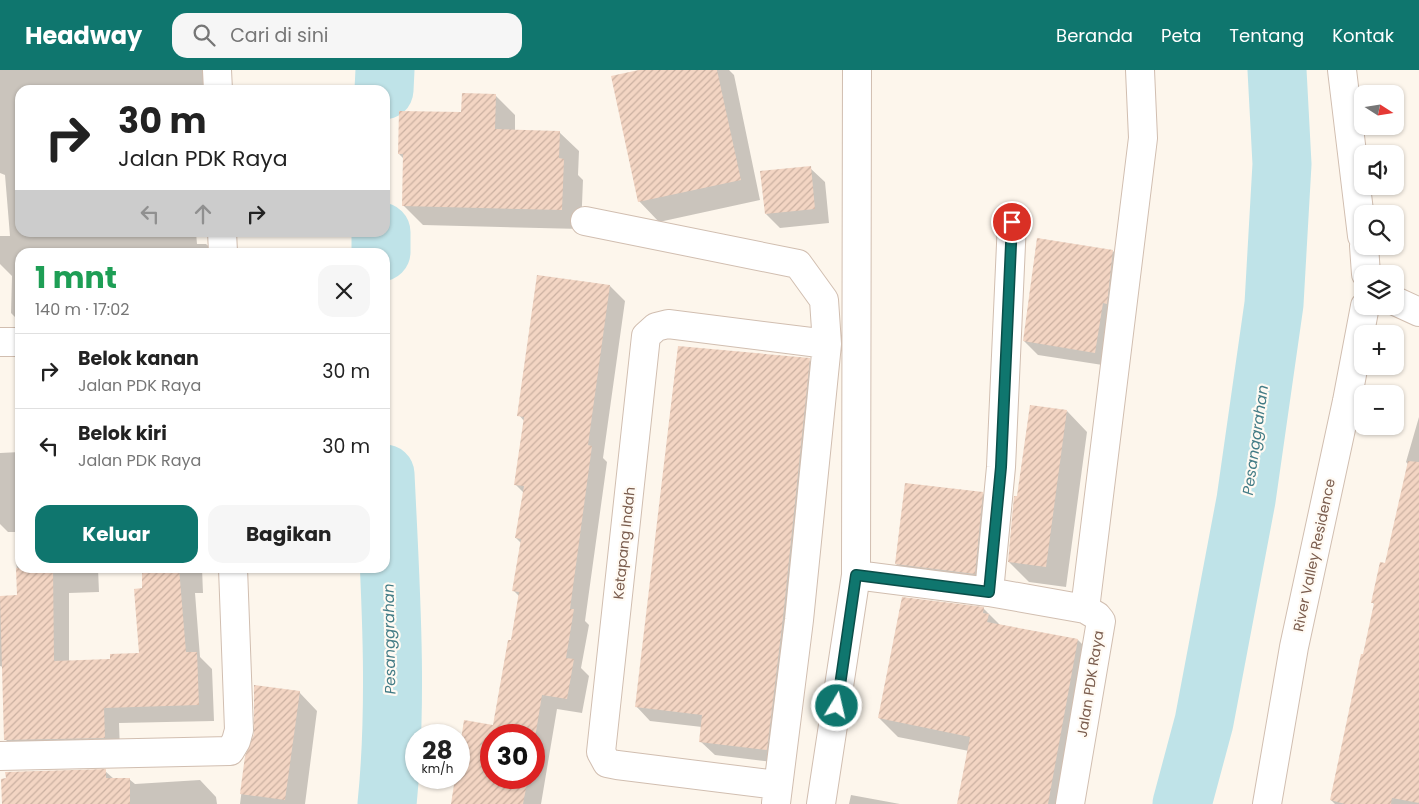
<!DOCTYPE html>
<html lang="id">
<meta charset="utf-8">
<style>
body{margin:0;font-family:Poppins,sans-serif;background:#f6f6f6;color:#222;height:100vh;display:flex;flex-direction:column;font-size:19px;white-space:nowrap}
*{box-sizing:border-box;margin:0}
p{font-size:16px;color:#767676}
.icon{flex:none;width:28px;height:28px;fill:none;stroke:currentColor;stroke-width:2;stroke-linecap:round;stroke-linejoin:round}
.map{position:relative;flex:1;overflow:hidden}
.side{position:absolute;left:15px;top:178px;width:375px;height:325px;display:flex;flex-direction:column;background:#fff;border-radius:15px;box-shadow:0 1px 4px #0004}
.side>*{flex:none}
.banner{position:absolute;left:15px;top:15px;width:375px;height:152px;border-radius:15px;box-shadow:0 1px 4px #0004;background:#fff;color:#222;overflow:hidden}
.needle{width:32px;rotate:102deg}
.buttons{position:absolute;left:1354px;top:15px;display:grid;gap:10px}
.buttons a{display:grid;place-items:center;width:50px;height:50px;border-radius:10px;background:#fff;box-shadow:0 1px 4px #0004;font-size:25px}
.speed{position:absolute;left:405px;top:654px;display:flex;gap:10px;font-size:25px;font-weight:700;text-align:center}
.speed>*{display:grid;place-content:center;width:65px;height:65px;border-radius:50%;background:#fff;box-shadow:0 1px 4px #0004;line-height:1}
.speed small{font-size:12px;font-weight:400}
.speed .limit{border:8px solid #d22;background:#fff;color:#111}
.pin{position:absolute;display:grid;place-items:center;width:42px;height:42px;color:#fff;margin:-21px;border:2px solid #fff;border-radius:50%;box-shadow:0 1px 5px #0007}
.me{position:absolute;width:55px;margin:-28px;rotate:9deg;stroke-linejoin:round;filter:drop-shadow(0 0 4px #0008)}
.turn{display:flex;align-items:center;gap:18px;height:105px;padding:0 20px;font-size:22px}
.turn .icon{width:65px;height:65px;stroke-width:2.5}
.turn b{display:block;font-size:35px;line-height:42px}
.lanes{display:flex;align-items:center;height:48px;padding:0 20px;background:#0003;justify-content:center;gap:25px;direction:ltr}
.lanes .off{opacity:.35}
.round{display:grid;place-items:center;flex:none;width:52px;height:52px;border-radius:15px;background:#f6f6f6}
.overview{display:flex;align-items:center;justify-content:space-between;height:85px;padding:0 20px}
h1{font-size:30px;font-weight:700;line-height:38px;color:#1e9e55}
.primary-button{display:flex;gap:10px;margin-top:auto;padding:10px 20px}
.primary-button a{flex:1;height:58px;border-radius:15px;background:#0f766e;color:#fff;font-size:20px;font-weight:700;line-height:58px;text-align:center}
.primary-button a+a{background:#f6f6f6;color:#222}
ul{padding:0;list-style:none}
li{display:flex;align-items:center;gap:15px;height:75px;padding:0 20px;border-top:1px solid #e0e0e0}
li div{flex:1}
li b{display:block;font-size:19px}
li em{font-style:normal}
header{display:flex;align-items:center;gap:30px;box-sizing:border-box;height:70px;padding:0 25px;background:#0f766e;color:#fff}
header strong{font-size:24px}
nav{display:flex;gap:28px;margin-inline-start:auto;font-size:18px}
.search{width:350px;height:45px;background:#f6f6f6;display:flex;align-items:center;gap:12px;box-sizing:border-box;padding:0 18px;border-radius:15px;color:#767676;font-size:19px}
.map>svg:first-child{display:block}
.shadow{fill:#0003;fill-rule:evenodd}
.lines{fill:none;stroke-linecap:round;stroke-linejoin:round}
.river{stroke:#bfe3e8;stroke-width:59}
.building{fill:url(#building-hatch)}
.minor-casing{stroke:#d1beb0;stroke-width:30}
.minor{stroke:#fff;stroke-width:28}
.route-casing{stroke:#0a4d48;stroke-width:12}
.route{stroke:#0f766e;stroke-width:9}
.labels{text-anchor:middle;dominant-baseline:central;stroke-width:4.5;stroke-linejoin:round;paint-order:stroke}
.street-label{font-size:14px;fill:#7a5c4d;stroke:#fffaf3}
.water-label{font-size:15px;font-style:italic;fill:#437c86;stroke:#fffaf3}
</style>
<header>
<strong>Headway</strong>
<div class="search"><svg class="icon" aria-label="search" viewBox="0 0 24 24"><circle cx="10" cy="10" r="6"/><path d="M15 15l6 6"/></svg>Cari di sini</div>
<nav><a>Beranda</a><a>Peta</a><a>Tentang</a><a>Kontak</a></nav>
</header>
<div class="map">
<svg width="1419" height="734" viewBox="0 0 1419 734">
<defs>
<pattern id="building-hatch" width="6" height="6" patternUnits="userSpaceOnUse" patternTransform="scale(1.25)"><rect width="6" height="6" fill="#f3d5c3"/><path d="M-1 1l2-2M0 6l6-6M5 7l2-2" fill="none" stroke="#cab0a1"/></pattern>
</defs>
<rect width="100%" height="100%" fill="#fdf6ec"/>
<path class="shadow" d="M0 0H207V20H20V162H196L197 174H206L215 182H20V252L11 243 12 206 0 194V166H10L5 105 0 103Z
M645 0H729L734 5 760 130 659 152 639 131Z
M496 26 515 45V61L559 62 579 81 578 105 583 110 581 159 423 155 403 135 404 89 399 84 463 43Z
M810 98 825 112 829 153 780 158 766 144Z
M1113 181 1127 196 1109 296 1038 285 1024 271Z
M610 216 625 231 603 388 607 392 585 551 589 555 581 598 589 606 582 643 557 639 541 734H452L456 708H459V692L465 652 500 657 520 527 514 521 521 473 516 468 524 423 515 414 524 351 519 345ZM491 665H534V708H491Z
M809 290 824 304 781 693 715 685 700 671 702 657 650 651 636 636Z
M1067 341 1087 362 1066 517 1029 512 1009 492 1018 428Z
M1419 347V734H1335L1331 730 1375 535 1372 532 1386 495 1408 394 1406 392Z
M20 382V498H98L99 522 69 523V592L111 590 140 585 143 498H202L203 523H195L200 587 212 599 214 651 119 653 120 683 21 685 6 670 3 597 0 596V527H18L15 462H8L0 454V383Z
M982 423 1003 443 995 524 917 514 896 494Z
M983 538 1001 556 1078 570 1097 589 1070 734H958L969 681 898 667 879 648Z
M299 622 317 641 305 734H240L246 687Z
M105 701 114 709H129L135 714 200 710 216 727 217 734H3Z
M851 725 900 734H849Z"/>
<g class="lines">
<path class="river" d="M384 20 385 0
M381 182V162
M385 404C390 511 398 627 387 734
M1182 734 1204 652 1246 430 1274 234 1282 94 1277 0"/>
</g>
<path class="building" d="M639 0H717L741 110 638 132 611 6Z
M462 23 496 24 495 59 560 61 559 88 564 89 562 140 402 136 403 84H398L399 41 461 42Z
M811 96 815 139 765 144 760 101Z
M1037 168 1113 180 1107 234 1103 233 1095 283 1023 271Z
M537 205 610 215 588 375 592 376 570 539H574L566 588 574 589 567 629 542 625 534 674V665H491V708H528L523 734H451L455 708H459V683L464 650 493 655 508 570H511L519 522 512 521 521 469 515 468 524 416 514 415 524 347 517 346Z
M678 276 810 288 783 548 767 680 699 672 702 645 635 637Z
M1030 335 1067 340 1046 497 1008 492 1014 426H1017Z
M1408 391 1419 392V733L1392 728 1391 734H1345L1330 730 1361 584H1363L1374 533H1371L1380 492 1385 493Z
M905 413 983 422 975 504 895 494Z
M16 498H53L54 591 110 589V584L139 583 134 519 142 518V498H179L186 582H197L199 635 104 638 105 668 4 670 0 526 17 525Z
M902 527 984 537 983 543 989 544 987 552 1078 569 1048 734H957L970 667 878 648Z
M254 615 300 621 285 730 240 724 245 686 254 664Z
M106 699V708H130V734H2L1 709 6 708 5 702Z"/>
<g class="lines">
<defs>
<path id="minor" d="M217 0 218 20
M1342 0 1362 166
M585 151 798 194 824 230 827 274 799 550 776 733
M222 162 223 182
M1364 176 1366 204
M1395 231 1419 242
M0 272H20
M856 505 857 0
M989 522 1001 397 1012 152
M1085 539 1143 68 1140 0
M0 686 230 681 236 671 239 660 233 498
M777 715 617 695 607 693 601 682 646 266 656 257 668 254 827 274
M821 734 856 505 989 522 1085 539 1097 546 1101 551 1070 734
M1267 734 1294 577 1347 331 1365 236"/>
</defs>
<use href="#minor" class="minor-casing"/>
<use href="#minor" class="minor"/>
</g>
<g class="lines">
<defs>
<path id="route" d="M837 636 856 505 989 522 1001 397 1012 152"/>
</defs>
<use href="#route" class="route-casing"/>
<use href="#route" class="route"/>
</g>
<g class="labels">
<g class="street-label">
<text transform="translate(624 473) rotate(-84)">Ketapang Indah</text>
<text transform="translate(1314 485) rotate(-78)">River Valley Residence</text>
<text transform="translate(1090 614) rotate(-81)">Jalan PDK Raya</text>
</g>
<g class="water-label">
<text transform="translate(1255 370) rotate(-82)">Pesanggrahan</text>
<text transform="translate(389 569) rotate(-91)">Pesanggrahan</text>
</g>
</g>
</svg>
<div class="buttons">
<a><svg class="needle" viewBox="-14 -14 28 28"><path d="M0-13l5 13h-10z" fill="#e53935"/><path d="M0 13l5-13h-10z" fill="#767676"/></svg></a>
<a><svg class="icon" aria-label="sound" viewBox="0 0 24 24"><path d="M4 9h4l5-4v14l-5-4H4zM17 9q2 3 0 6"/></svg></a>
<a><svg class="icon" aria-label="search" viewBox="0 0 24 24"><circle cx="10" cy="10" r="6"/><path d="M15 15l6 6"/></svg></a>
<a><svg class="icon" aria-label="layers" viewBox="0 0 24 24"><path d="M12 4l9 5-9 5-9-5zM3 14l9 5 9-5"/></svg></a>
<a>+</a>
<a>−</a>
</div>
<div class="speed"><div>28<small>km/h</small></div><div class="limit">30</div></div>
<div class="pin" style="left:1012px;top:152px;background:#d93025"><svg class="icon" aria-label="arrive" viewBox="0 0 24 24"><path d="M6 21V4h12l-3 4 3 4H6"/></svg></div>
<svg class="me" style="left:837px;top:636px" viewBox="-20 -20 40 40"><circle r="17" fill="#0f766e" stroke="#fff" stroke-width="3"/><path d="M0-11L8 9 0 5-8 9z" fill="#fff"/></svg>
<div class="banner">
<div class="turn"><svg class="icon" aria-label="right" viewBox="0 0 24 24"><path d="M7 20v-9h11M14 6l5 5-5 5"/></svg><div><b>30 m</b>Jalan PDK Raya</div></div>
<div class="lanes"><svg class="icon off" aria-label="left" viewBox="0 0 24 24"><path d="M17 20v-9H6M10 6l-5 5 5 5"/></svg><svg class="icon off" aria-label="ahead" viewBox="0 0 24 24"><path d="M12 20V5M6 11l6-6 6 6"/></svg><svg class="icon" aria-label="right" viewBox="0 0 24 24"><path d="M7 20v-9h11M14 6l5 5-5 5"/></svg></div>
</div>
<section class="side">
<div class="overview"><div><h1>1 mnt</h1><p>140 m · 17:02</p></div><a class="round"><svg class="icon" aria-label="close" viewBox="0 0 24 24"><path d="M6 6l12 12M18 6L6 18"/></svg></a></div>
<ul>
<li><svg class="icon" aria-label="right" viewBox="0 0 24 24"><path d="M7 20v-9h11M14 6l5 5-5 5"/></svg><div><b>Belok kanan</b><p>Jalan PDK Raya</p></div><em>30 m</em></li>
<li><svg class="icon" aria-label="left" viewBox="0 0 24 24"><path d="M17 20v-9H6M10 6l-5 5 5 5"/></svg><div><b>Belok kiri</b><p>Jalan PDK Raya</p></div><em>30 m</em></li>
</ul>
<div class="primary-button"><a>Keluar</a><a>Bagikan</a></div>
</section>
</div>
